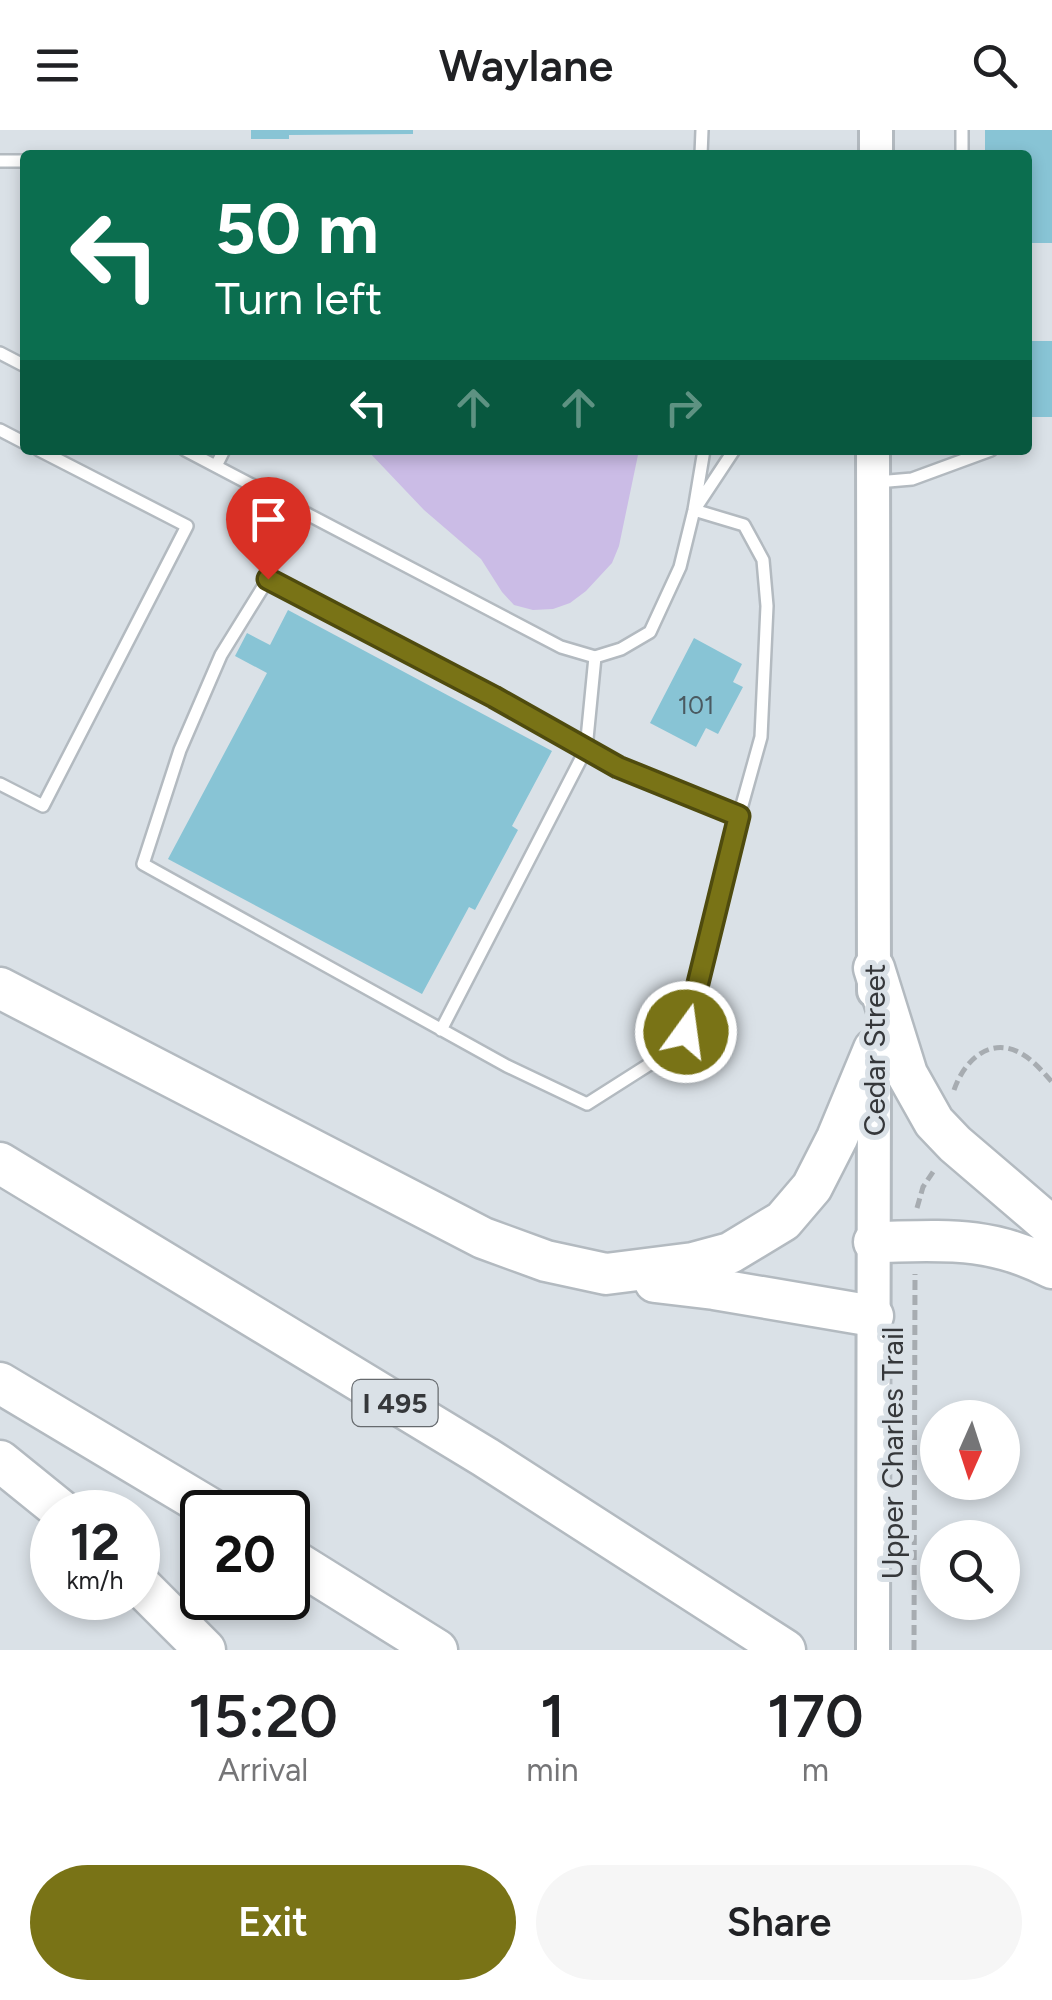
<!DOCTYPE html>
<style>
body{margin:0;font-family:Figtree,sans-serif;background:#f6f6f6;color:#202124;height:100vh;display:flex;flex-direction:column;font-size:38px;white-space:nowrap}
*{box-sizing:border-box;margin:0}
p{font-size:32px;color:#757577}
.icon{flex:none;width:55px;height:55px;fill:none;stroke:currentColor;stroke-width:2;stroke-linecap:round;stroke-linejoin:round}
.map{position:relative;height:1520px;overflow:hidden}
.drawer{display:flex;flex-direction:column;background:#fff;flex:1}
.drawer>*{flex:none}
.guide{position:absolute;left:20px;top:20px;width:1012px;height:305px;border-radius:10px;box-shadow:0 5px 15px #0003;background:#0b6e4f;color:#fff;overflow:hidden}
.needle{width:65px;rotate:183deg}
.controls{position:absolute;left:920px;top:1270px;display:grid;gap:20px}
.controls a{display:grid;place-items:center;width:100px;height:100px;border-radius:50%;background:#fff;box-shadow:0 5px 15px #0003;font-size:50px}
.speed{position:absolute;left:30px;top:1360px;display:flex;gap:20px;font-size:50px;font-weight:700;text-align:center}
.speed>*{display:grid;place-content:center;width:130px;height:130px;border-radius:50%;background:#fff;box-shadow:0 5px 15px #0003;line-height:1}
.speed small{font-size:25px;font-weight:400}
.speed .limit{border:5px solid #111;border-radius:15px;background:#fff;color:#111}
.pin{position:absolute;display:grid;place-items:center;width:85px;height:85px;color:#fff;margin:-102px -42px;border-radius:50% 50% 50% 0;rotate:-45deg;box-shadow:0 0 10px #0007}
.pin .icon{rotate:45deg}
.me{position:absolute;width:110px;margin:-55px;rotate:14deg;stroke-linejoin:round;filter:drop-shadow(0 0 8px #0008)}
.turn{display:flex;align-items:center;gap:35px;height:210px;padding:0 30px;font-size:45px}
.turn .icon{width:130px;height:130px;stroke-width:2.5}
.turn b{display:block;font-size:70px;line-height:85px}
.lanes{display:flex;align-items:center;height:95px;padding:0 30px;background:#0003;justify-content:center;gap:50px;direction:ltr}
.lanes .off{opacity:.35}
.eta{display:flex;justify-content:space-evenly;align-items:center;height:170px;text-align:center}
.eta b{font-size:60px;font-weight:600;line-height:70px}
.button{display:flex;gap:20px;margin-top:auto;padding:20px 30px}
.button a{flex:1;height:115px;border-radius:60px;background:#797316;color:#fff;font-size:40px;font-weight:600;line-height:115px;text-align:center}
.button a+a{background:#f6f6f6;color:#202124}
header{display:flex;justify-content:space-between;align-items:center;height:130px;padding:0 30px;background:#fff;font-size:45px;font-weight:600}
.map>svg:first-child{display:block}
.green{fill:#cbbce6}
.building{fill:#88c4d5}
.lines{fill:none;stroke-linecap:round;stroke-linejoin:round}
.lane-casing{stroke:#b3bac0;stroke-width:16}
.secondary-casing{stroke:#b3bac0;stroke-width:38}
.highway-casing{stroke:#b3bac0;stroke-width:45}
.path{stroke:#a7acb1;stroke-width:5;stroke-dasharray:10 5;stroke-linecap:butt}
.lane{stroke:#fff;stroke-width:11}
.secondary{stroke:#fff;stroke-width:32}
.highway{stroke:#fff;stroke-width:40}
.route-casing{stroke:#4f4b0e;stroke-width:25}
.route{stroke:#797316;stroke-width:18}
.labels{text-anchor:middle;dominant-baseline:central;stroke-width:10;stroke-linejoin:round;paint-order:stroke}
.number-label{font-size:25px;fill:#4a5a61}
.shield{fill:#dae1e7;stroke:#666a6e;stroke-width:2.5}
.shield-label{font-size:28px;font-weight:bold;fill:#35373a}
.street-label{font-size:30px;fill:#35373a;stroke:#dae1e7}
</style>
<header><svg class="icon" aria-label="menu" viewBox="0 0 24 24"><path d="M4 6h16M4 12h16M4 18h16"/></svg>Waylane<svg class="icon" aria-label="search" viewBox="0 0 24 24"><circle cx="10" cy="10" r="6"/><path d="M15 15l6 6"/></svg></header>
<div class="map">
<svg width="1052" height="1520" viewBox="0 0 1052 1520">
<rect width="100%" height="100%" fill="#dae1e7"/>
<path class="green" d="M367 320H639L619 416 612 433 586 461 570 473 553 479 533 480 514 475 502 462 481 429 424 380Z"/>
<path class="building" d="M251 0H413V4L289 5V9H251Z
M985 0H1052V113H1028V25H985Z
M1028 211H1052V287H1028Z
M288 480 552 621 512 696 518 700 475 780 469 777 422 864 168 729 267 543 235 526 247 503 270 515Z
M694 508 742 534 733 552 743 557 718 604 706 598 696 617 650 593Z"/>
<g class="lines">
<defs>
<path id="lane" d="M701 25 702 0
M962 25V0
M0 31H25
M0 223 25 236
M0 300 25 313
M185 320 561 517 595 527 621 519 650 502 680 437 694 380 704 320
M216 336 224 320
M877 352 912 349 991 320
M697 376 734 320
M694 380 744 395 763 430 767 476 761 607 739 686 686 902 653 932 587 974 507 936 143 734 180 620 221 525 268 449 494 567 618 637 739 686
M0 654 43 676 187 396 39 320
M441 900 586 619 595 527"/>
<path id="secondary" d="M876 0V25
M873 320 874 861
M873 1520 874 930"/>
<path id="highway" d="M874 838 907 944 934 992 955 1014 1052 1097
M0 858 483 1108 546 1131 606 1144 693 1133 730 1123 783 1091 812 1057 837 1008 874 919
M0 1033 485 1327 785 1520
M874 1112C942 1111 988 1105 1052 1138
M655 1152 714 1159 873 1186
M0 1253 216 1382
M0 1331 63 1382
M288 1427 437 1520
M138 1453 205 1520"/>
</defs>
<use href="#lane" class="lane-casing"/>
<use href="#secondary" class="secondary-casing"/>
<use href="#highway" class="highway-casing"/>
<path class="path" d="M954 960C964 931 990 905 1022 924 1034 931 1043 942 1052 952
M917 1078 923 1057 935 1039
M914 1520 915 1144"/>
<use href="#lane" class="lane"/>
<use href="#secondary" class="secondary"/>
<use href="#highway" class="highway"/>
</g>
<g class="lines">
<defs>
<path id="route" d="M268 449 494 567 618 637 739 686 686 902"/>
</defs>
<use href="#route" class="route-casing"/>
<use href="#route" class="route"/>
</g>
<g class="labels">
<g class="number-label">
<text x="696" y="575">101</text>
</g>
<rect class="shield" x="352.5" y="1250" width="85" height="46" rx="8"/>
<g class="shield-label">
<text x="395" y="1273">I 495</text>
</g>
<g class="street-label">
<text transform="translate(874 920) rotate(-90)">Cedar Street</text>
<text transform="translate(892 1323) rotate(-90)">Upper Charles Trail</text>
</g>
</g>
</svg>
<div class="controls">
<a><svg class="needle" viewBox="-14 -14 28 28"><path d="M0-13l5 13h-10z" fill="#e53935"/><path d="M0 13l5-13h-10z" fill="#757577"/></svg></a>
<a><svg class="icon" aria-label="search" viewBox="0 0 24 24"><circle cx="10" cy="10" r="6"/><path d="M15 15l6 6"/></svg></a>
</div>
<div class="speed"><div>12<small>km/h</small></div><div class="limit">20</div></div>
<div class="pin" style="left:268px;top:449px;background:#d93025"><svg class="icon" aria-label="arrive" viewBox="0 0 24 24"><path d="M6 21V4h12l-3 4 3 4H6"/></svg></div>
<svg class="me" style="left:686px;top:902px" viewBox="-20 -20 40 40"><circle r="17" fill="#797316" stroke="#fff" stroke-width="3"/><path d="M0-11L8 9 0 5-8 9z" fill="#fff"/></svg>
<div class="guide">
<div class="turn"><svg class="icon" aria-label="left" viewBox="0 0 24 24"><path d="M17 20v-9H6M10 6l-5 5 5 5"/></svg><div><b>50 m</b>Turn left</div></div>
<div class="lanes"><svg class="icon" aria-label="left" viewBox="0 0 24 24"><path d="M17 20v-9H6M10 6l-5 5 5 5"/></svg><svg class="icon off" aria-label="ahead" viewBox="0 0 24 24"><path d="M12 20V5M6 11l6-6 6 6"/></svg><svg class="icon off" aria-label="ahead" viewBox="0 0 24 24"><path d="M12 20V5M6 11l6-6 6 6"/></svg><svg class="icon off" aria-label="right" viewBox="0 0 24 24"><path d="M7 20v-9h11M14 6l5 5-5 5"/></svg></div>
</div>
</div>
<section class="drawer">
<div class="eta">
<div><b>15:20</b><p>Arrival</p></div>
<div><b>1</b><p>min</p></div>
<div><b>170</b><p>m</p></div>
</div>
<div class="button"><a>Exit</a><a>Share</a></div>
</section>
